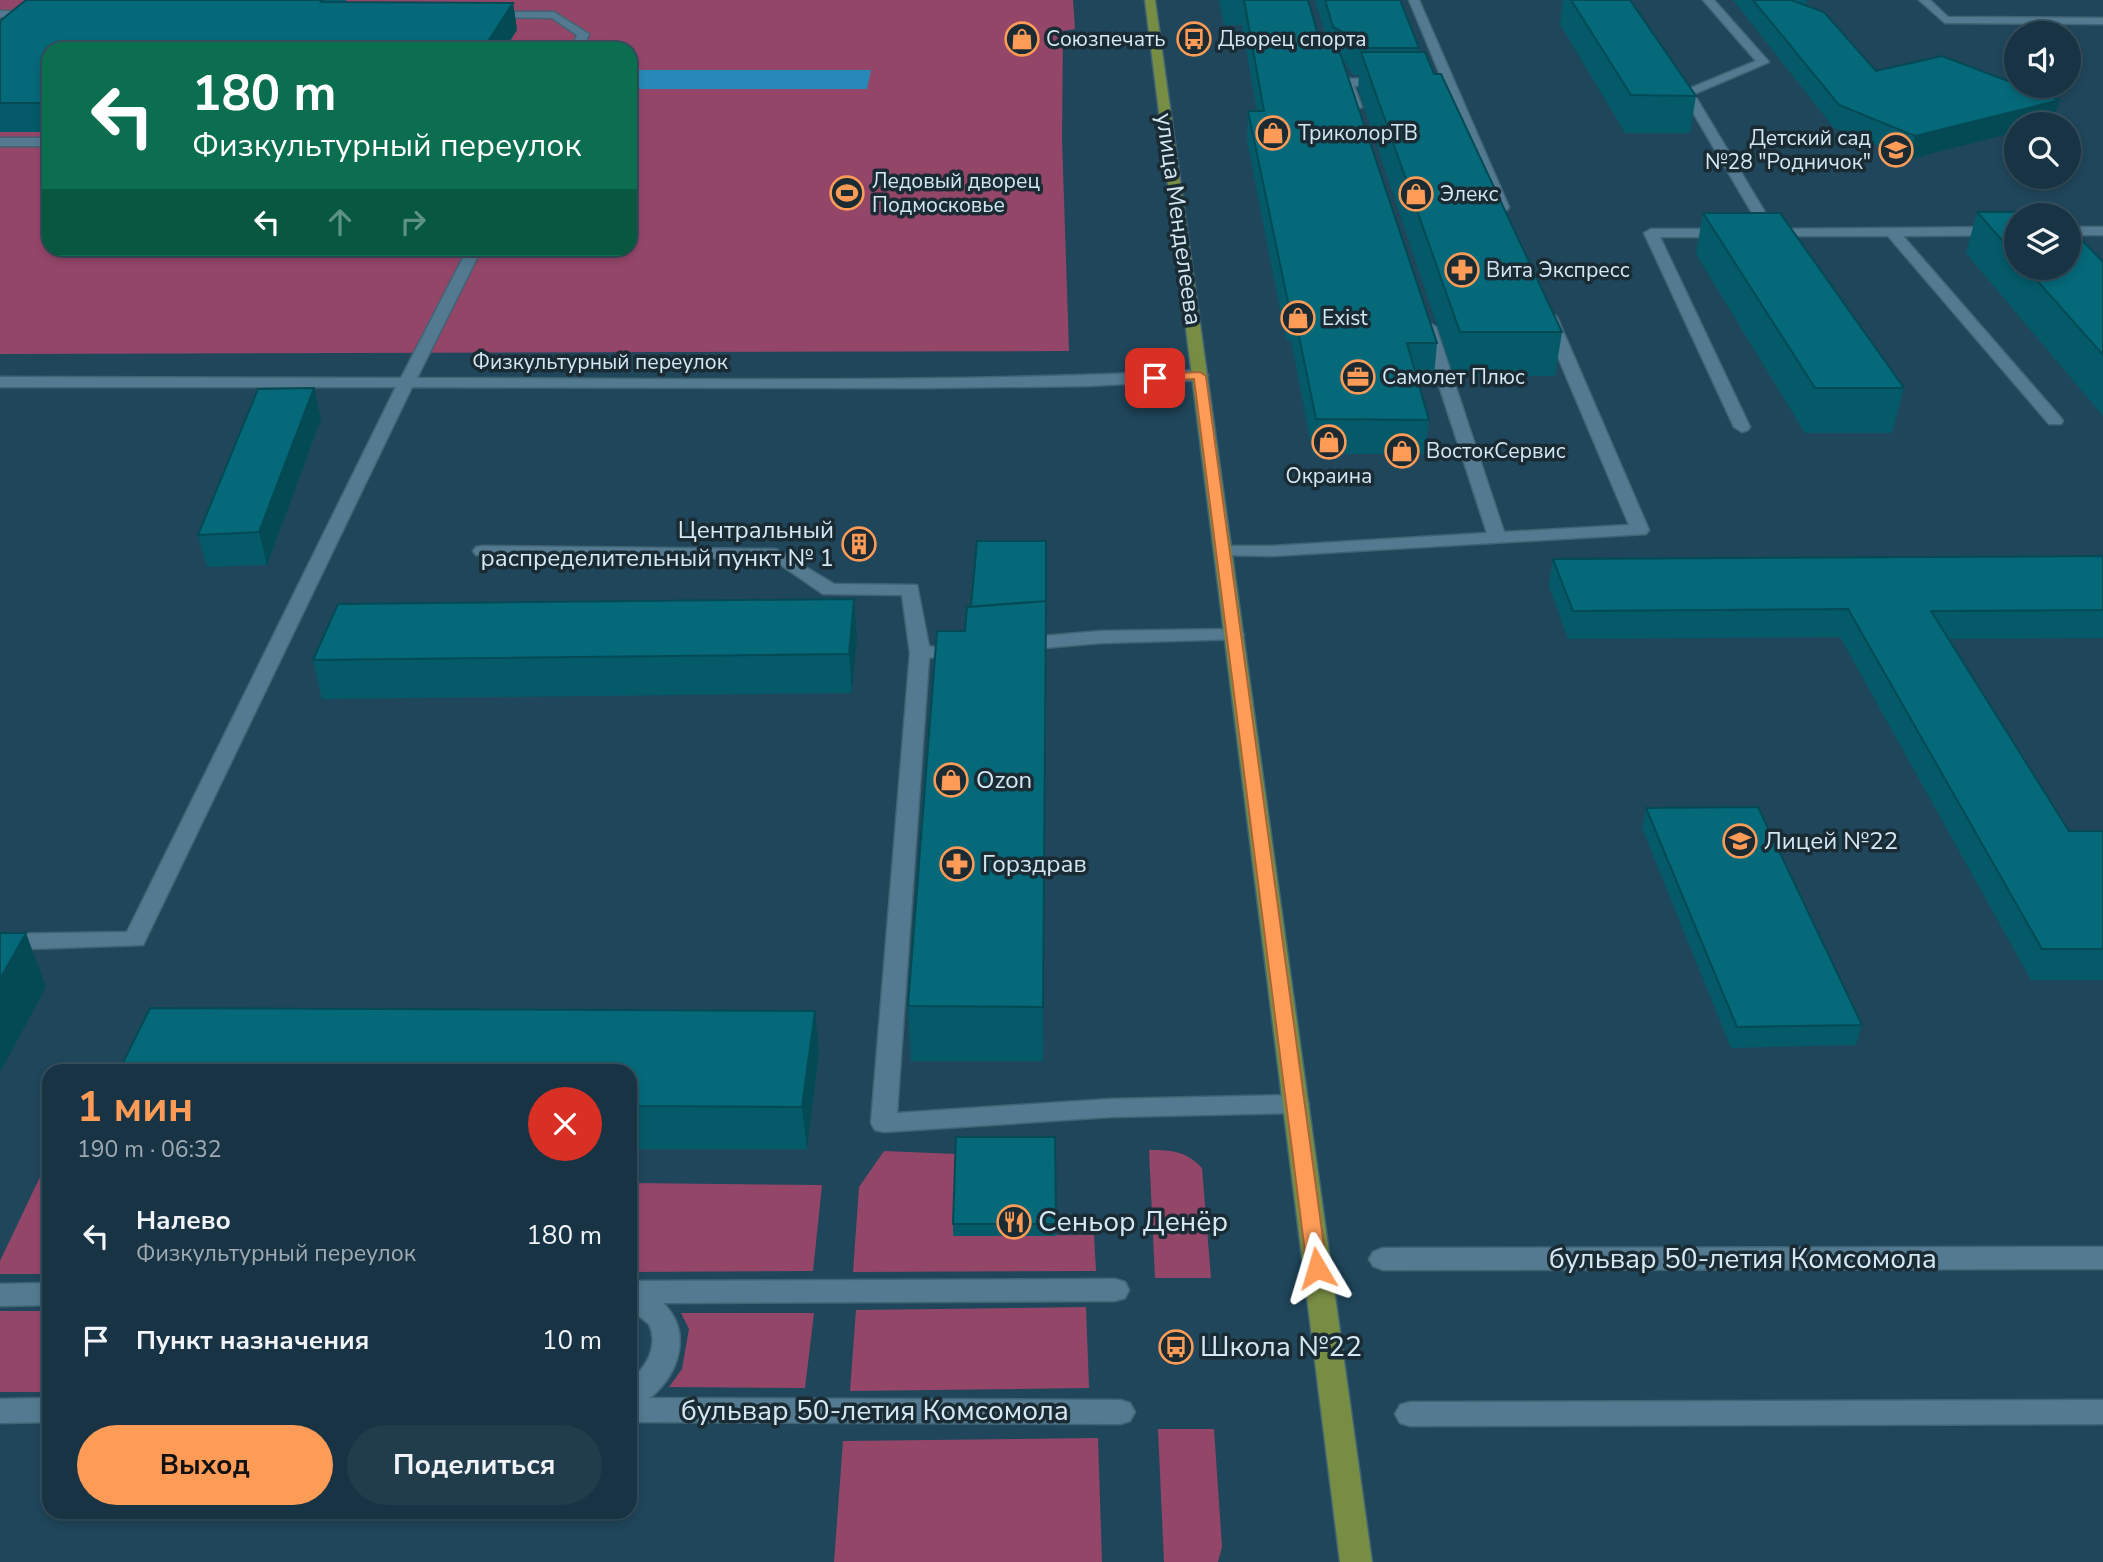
<!DOCTYPE html>
<html lang="ru">
<meta charset="utf-8">
<style>
body{margin:0;font-family:"Nunito Sans",sans-serif;background:#213c4b;color:#f1f3f6;height:100vh;display:flex;flex-direction:column;font-size:26px;white-space:nowrap}
*{box-sizing:border-box;margin:0}
p{font-size:23px;color:#9faab2}
.icon{flex:none;width:38px;height:38px;fill:none;stroke:currentColor;stroke-width:2;stroke-linecap:round;stroke-linejoin:round}
.map{position:relative;flex:1;overflow:hidden}
.side{position:absolute;left:42px;top:1064px;width:595px;height:455px;display:flex;flex-direction:column;background:#183444;border-radius:21px;box-shadow:0 4px 10px #0003,0 0 0 2px #364f5d}
.side>*{flex:none}
.hud{position:absolute;left:42px;top:42px;width:595px;height:214px;border-radius:21px;box-shadow:0 4px 10px #0003,0 0 0 2px #364f5d;background:#0b6e4f;color:#fff;overflow:hidden}
.tools{position:absolute;left:2004px;top:21px;display:grid;gap:14px}
.tools a{display:grid;place-items:center;width:77px;height:77px;border-radius:50%;background:#183444;box-shadow:0 4px 10px #0003,0 0 0 2px #364f5d;font-size:35px}
.pin{position:absolute;display:grid;place-items:center;width:60px;height:60px;color:#fff;margin:-30px;border-radius:14px;box-shadow:0 4px 10px #0006}
.me{position:absolute;width:77px;margin:-38px;rotate:353deg;stroke-linejoin:round;filter:drop-shadow(0 0 5px #0008)}
.turn{display:flex;align-items:center;gap:24px;height:147px;padding:0 35px;font-size:32px}
.turn .icon{width:91px;height:91px;stroke-width:2.5}
.turn b{display:block;font-size:49px;line-height:60px}
.lanes{display:flex;align-items:center;height:66px;padding:0 35px;background:#0003;justify-content:center;gap:35px;direction:ltr}
.lanes .off{opacity:.35}
.round{display:grid;place-items:center;flex:none;width:74px;height:74px;border-radius:37px;background:#213c4b}
.head{display:flex;align-items:center;justify-content:space-between;height:119px;padding:0 35px}
h1{font-size:42px;font-weight:700;line-height:52px;color:#fe9c57}
.primary-button{display:flex;gap:14px;margin-top:auto;padding:14px 35px}
.primary-button a{flex:1;height:80px;border-radius:42px;background:#fe9c57;color:#111;font-size:28px;font-weight:700;line-height:80px;text-align:center}
.primary-button a+a{background:#213c4b;color:#f1f3f6}
ul{padding:0;list-style:none}
li{display:flex;align-items:center;gap:21px;height:105px;padding:0 35px}
li div{flex:1}
li b{display:block;font-size:26px}
li em{font-style:normal}
.map>svg:first-child{display:block}
.green{fill:#944669;fill-rule:evenodd}
.water{fill:#2789b7}
.lines{fill:none;stroke-linecap:round;stroke-linejoin:round}
.minor-casing{stroke:#416475;stroke-width:3}
.major-casing{stroke:#416475;stroke-width:3}
.minor{fill:#537a90;fill-rule:evenodd}
.major{fill:#788d44;fill-rule:evenodd}
.wall{fill:#045a69}
.shaded-wall{fill:#044a55}
.building{fill:#05697a;stroke:#044a55;stroke-width:2}
.route{fill:#fe9c57;stroke:#a56539;stroke-width:2}
.labels{text-anchor:middle;dominant-baseline:central;stroke-width:7;stroke-linejoin:round;paint-order:stroke}
.far-poi-label{font-size:21px;fill:#d3e8f4;stroke:#1a2b34;text-anchor:start}
.far-street-label{font-size:21px;fill:#d3e8f4;stroke:#1a2b34}
.street-label{font-size:24px;fill:#d3e8f4;stroke:#1a2b34}
.poi-label{font-size:24px;fill:#d3e8f4;stroke:#1a2b34;text-anchor:start}
.near-poi-label{font-size:28px;fill:#d3e8f4;stroke:#1a2b34;text-anchor:start}
.near-street-label{font-size:28px;fill:#d3e8f4;stroke:#1a2b34}
</style>
<div class="map">
<svg width="2103" height="1562" viewBox="0 0 2103 1562">
<rect width="100%" height="100%" fill="#20465b"/>
<path class="green" d="M0 0H1073L1075 29 1063 31 1062 139 1069 351 0 354ZM49 49H630V248H49Z
M1149 1150C1172 1150 1186 1151 1202 1168L1211 1278H1155Z
M884 1151 956 1154 953 1236 1094 1235 1096 1271 853 1272 859 1187Z
M40 1177H49V1274H0V1261Z
M630 1183 822 1185 813 1271 630 1272Z
M1086 1307 1089 1388 850 1391 856 1310Z
M0 1311H49V1392H0Z
M681 1313H814L805 1388 669 1387 682 1369 689 1329Z
M1158 1429H1214L1222 1547 1218 1562H1164Z
M1098 1438 1102 1562H834L843 1441Z"/>
<path class="water" d="M639 70H871L867 89H630Z"/>
<g class="lines">
<defs>
<path id="minor" d="M1409 0H1419L1509 207 1507 210 1502 211 1495 207Z
M1703 0H1714L1769 62 1694 94 1775 229 2016 227V235L1903 236 2061 418 2063 421 2061 424H2049L1888 236H1761L1759 233 1762 230 1681 92 1756 61Z
M1919 0H1930L1948 17 2103 18V24L1945 23Z
M0 11H36L42 14 36 17H0Z
M488 12H554L589 34 583 49H571L577 35 552 18 484 17V13Z
M1387 78 1393 82 1391 85 1354 86 1362 107 1352 110 1341 82 1343 79Z
M0 138H49V146H0Z
M2068 227H2103V235H2068Z
M1651 229H1727L1734 233 1727 237H1660L1750 427 1748 430 1742 432 1734 427 1644 233Z
M468 248H482L417 378C678 378 939 384 1200 370L1208 375 1200 380 1087 386 925 388 412 387 143 945 0 950V934L127 932 396 387H0V377L401 378Z
M1549 312 1557 317 1649 530 1646 534 1272 556 1217 555 1214 551 1217 547 1223 546H1272L1487 533 1420 327 1428 322 1436 327 1504 532 1629 525 1541 317Z
M482 546 776 549 834 584 917 585 929 646 939 648 942 652 939 656 929 658 897 1113 1111 1099 1296 1095 1305 1098 1309 1104 1305 1110 1296 1113 1111 1117 884 1132 875 1130 871 1123 910 653 902 595 823 594 772 559 476 555 473 551 476 547Z
M1234 629 1241 631 1244 635 1241 639 1101 643 1020 650 1010 644 1020 638 1101 631Z
M2103 1247V1269L1383 1270 1373 1266 1369 1259 1373 1252 1383 1248Z
M1115 1279 1125 1282 1129 1290 1125 1298 1115 1301 663 1303C693 1332 679 1374 650 1398L1120 1400 1130 1403 1135 1412 1130 1421 1120 1424 630 1422V1380C647 1367 659 1346 649 1324L630 1309V1281Z
M49 1283V1305L0 1306V1284Z
M49 1398V1422L0 1423V1399Z
M2103 1400V1424L1410 1426 1400 1423 1395 1414 1400 1405 1410 1402Z"/>
<path id="major" d="M1145 0H1155L1372 1562H1340Z"/>
</defs>
<use href="#minor" class="minor-casing"/>
<use href="#major" class="major-casing"/>
<use href="#minor" class="minor"/>
<use href="#major" class="major"/>
</g>
<path class="wall" d="M26 0H346L345 3H513L517 30 49 49V132H0V21Z
M1219 0H1308L1317 31 1326 37 1315 0H1400L1419 48V52L1434 74 1562 332 1555 376H1454L1358 89 1359 75H1353L1345 62 1342 60 1437 343 1434 376 1416 377 1429 420 1425 454H1313L1291 340H1286L1247 140 1248 111H1257L1242 25H1224Z
M1563 0H1630L1696 96 1690 133H1625L1560 24Z
M1733 0H1807L1806 6 1876 71 2053 122 1910 159 1834 128Z
M1977 212 2016 215V268H2068L2103 262V416L1966 253Z
M1703 213 1904 388 1892 433H1805L1696 254Z
M321 419 267 565 207 567 198 535Z
M1046 541 1043 1061H911L908 1006 965 631 971 607Z
M2103 556V638L1948 639 2069 831H2103V980H2031L1840 637 1568 639 1549 586 1553 559Z
M854 599 857 637 852 693 322 699 313 660Z
M1646 808 1862 1025 1856 1045 1731 1048 1642 828Z
M815 1011 819 1053 807 1149H630V1071Z
M1055 1137 1056 1236H953V1224Z"/>
<path class="shaded-wall" d="M513 3 517 30 505 49H483Z
M2060 100 2053 122 2046 124H2016V132L1910 159 1915 136Z
M314 388 321 419 267 565 259 532Z
M854 599 857 637 852 693 849 654Z
M1046 650 1043 1061V1007Z
M26 933 46 987 1 1071 0 1068V979Z
M815 1011 819 1053 807 1149 802 1107Z"/>
<path class="building" d="M26 0H323L321 2 513 3 483 49H49V103H0V21Z
M1244 0H1308L1317 31 1335 43 1341 56 1437 343H1407L1429 420 1316 419 1293 307H1289L1248 111H1264Z
M1325 0H1400L1419 48H1355L1348 35 1333 27Z
M1571 0H1630L1696 96 1631 95Z
M1753 0H1791L1824 12 1876 71 1942 56 2016 84V86H2022L2060 100 1915 136 1839 105Z
M1361 52H1425L1434 74H1441L1562 332H1460Z
M1977 212H2055L2059 215H2016V256Z
M1703 213H1780L1904 388H1815Z
M2068 226 2103 262V355L2026 268H2068Z
M314 388 259 532 198 535 258 389Z
M977 541H1046V612V601L971 607Z
M2103 556V610L1931 611 2069 831H2103V949H2042L1848 609 1573 611 1553 559Z
M854 599 849 654 313 660 338 604Z
M1046 601 1043 1007 908 1006 937 631H965L967 607Z
M1758 807 1862 1025 1737 1027 1646 808Z
M0 933H26L0 979Z
M150 1008 815 1011 802 1107 630 1106V1071H119Z
M956 1137H1055L1056 1224H953Z"/>
<path class="route" d="M1200 372 1206 376 1327 1268 1324 1274 1317 1276 1310 1274 1307 1268 1194 379 1155 381 1149 378 1155 374Z"/>
<defs>
<symbol id="shop-ring" viewBox="-11 -11 22 22"><circle r="9.5" fill="#1a2b34" stroke="#fe9c57" stroke-width="1.5"/><path d="M-5-2.5h2.3a2.7 3.5 0 0 1 5.4 0H5L5.5 6h-11ZM-1.5-2.5h3a1.5 2.3 0 0 0-3 0Z" fill="#fe9c57"/></symbol>
<symbol id="bus-ring" viewBox="-11 -11 22 22"><circle r="9.5" fill="#1a2b34" stroke="#fe9c57" stroke-width="1.5"/><path d="M-5-6H5V4H4V6H2V4H-2V6H-4V4H-5ZM-3.5-4V0h7V-4ZM-3.5 1.2v1.5H-2V1.2ZM2 1.2v1.5H3.5V1.2Z" fill="#fe9c57"/></symbol>
<symbol id="school-ring" viewBox="-11 -11 22 22"><circle r="9.5" fill="#1a2b34" stroke="#fe9c57" stroke-width="1.5"/><path d="M0-5L7-2L0 1L-7-2ZM-4 1L0 2.5L4 1V4Q0 6-4 4Z" fill="#fe9c57"/></symbol>
<symbol id="stadium-ring" viewBox="-11 -11 22 22"><circle r="9.5" fill="#1a2b34" stroke="#fe9c57" stroke-width="1.5"/><path d="M0-5a6.5 5 0 1 0 0 10a6.5 5 0 1 0 0-10ZM-3.5-1.8h7v3.6h-7Z" fill="#fe9c57"/></symbol>
<symbol id="pharmacy-ring" viewBox="-11 -11 22 22"><circle r="9.5" fill="#1a2b34" stroke="#fe9c57" stroke-width="1.5"/><path d="M-2-6h4v4h4v4h-4v4h-4v-4h-4v-4h4Z" fill="#fe9c57"/></symbol>
<symbol id="office-ring" viewBox="-11 -11 22 22"><circle r="9.5" fill="#1a2b34" stroke="#fe9c57" stroke-width="1.5"/><path d="M-6-3h4V-5.5h4V-3h4V5H-6ZM-1-4.5V-3h2v-1.5ZM-6 0V1H6V0Z" fill="#fe9c57"/></symbol>
<symbol id="building-ring" viewBox="-11 -11 22 22"><circle r="9.5" fill="#1a2b34" stroke="#fe9c57" stroke-width="1.5"/><path d="M-4-6H4V6H1V3H-1V6H-4ZM-2.5-4.3h1.7v1.8h-1.7ZM.8-4.3h1.7v1.8H.8ZM-2.5-1h1.7V.8h-1.7ZM.8-1h1.7V.8H.8Z" fill="#fe9c57"/></symbol>
<symbol id="restaurant-ring" viewBox="-11 -11 22 22"><circle r="9.5" fill="#1a2b34" stroke="#fe9c57" stroke-width="1.5"/><path d="M-5-6h1v4h1v-4h1v4h1v-4h1v5L-1.5 .5V6h-2V.5L-5-1ZM5-6V6H3V1.5H1.5Q1.5-4 5-6Z" fill="#fe9c57"/></symbol>
</defs>
<g fill-rule="evenodd">
<use href="#shop-ring" x="1003" y="20" width="38" height="38"/>
<use href="#bus-ring" x="1175" y="20" width="38" height="38"/>
<use href="#shop-ring" x="1254" y="114" width="38" height="38"/>
<use href="#school-ring" x="1877" y="131" width="38" height="38"/>
<use href="#stadium-ring" x="828" y="174" width="38" height="38"/>
<use href="#shop-ring" x="1397" y="175" width="38" height="38"/>
<use href="#pharmacy-ring" x="1443" y="251" width="38" height="38"/>
<use href="#shop-ring" x="1279" y="299" width="38" height="38"/>
<use href="#office-ring" x="1339" y="358" width="38" height="38"/>
<use href="#shop-ring" x="1310" y="423" width="38" height="38"/>
<use href="#shop-ring" x="1383" y="432" width="38" height="38"/>
<use href="#building-ring" x="840" y="525" width="38" height="38"/>
<use href="#shop-ring" x="932" y="761" width="38" height="38"/>
<use href="#school-ring" x="1721" y="822" width="38" height="38"/>
<use href="#pharmacy-ring" x="938" y="845" width="38" height="38"/>
<use href="#restaurant-ring" x="995" y="1203" width="38" height="38"/>
<use href="#bus-ring" x="1157" y="1328" width="38" height="38"/>
</g>
<g class="labels">
<g class="far-poi-label">
<text x="1046" y="39">Союзпечать</text>
<text x="1218" y="39">Дворец спорта</text>
<text x="1298" y="133">ТриколорТВ</text>
<text x="1871" y="138" text-anchor="end">Детский сад<tspan x="1871" dy="24">№28 "Родничок"</tspan></text>
<text x="872" y="181">Ледовый дворец<tspan x="872" dy="24">Подмосковье</tspan></text>
<text x="1440" y="194">Элекс</text>
<text x="1486" y="270">Вита Экспресс</text>
<text x="1322" y="318">Exist</text>
<text x="1382" y="377">Самолет Плюс</text>
<text x="1426" y="451">ВостокСервис</text>
<text x="1329" y="476" text-anchor="middle">Окраина</text>
</g>
<g class="far-street-label">
<text x="600" y="362">Физкультурный переулок</text>
</g>
<g class="street-label">
<text transform="translate(1179 219) rotate(82)">улица Менделеева</text>
</g>
<g class="poi-label">
<text x="834" y="530" text-anchor="end">Центральный<tspan x="834" dy="28">распределительный пункт № 1</tspan></text>
<text x="976" y="780">Ozon</text>
<text x="1764" y="841">Лицей №22</text>
<text x="982" y="864">Горздрав</text>
</g>
<g class="near-poi-label">
<text x="1038" y="1222">Сеньор Денёр</text>
<text x="1200" y="1347">Школа №22</text>
</g>
<g class="near-street-label">
<text x="1743" y="1259">бульвар 50-летия Комсомола</text>
<text x="875" y="1411">бульвар 50-летия Комсомола</text>
</g>
</g>
</svg>
<div class="tools">
<a><svg class="icon" aria-label="sound" viewBox="0 0 24 24"><path d="M4 9h4l5-4v14l-5-4H4zM17 9q2 3 0 6"/></svg></a>
<a><svg class="icon" aria-label="search" viewBox="0 0 24 24"><circle cx="10" cy="10" r="6"/><path d="M15 15l6 6"/></svg></a>
<a><svg class="icon" aria-label="layers" viewBox="0 0 24 24"><path d="M12 4l9 5-9 5-9-5zM3 14l9 5 9-5"/></svg></a>
</div>
<div class="pin" style="left:1155px;top:378px;background:#d93025"><svg class="icon" aria-label="arrive" viewBox="0 0 24 24"><path d="M6 21V4h12l-3 4 3 4H6"/></svg></div>
<svg class="me" style="left:1317px;top:1268px" viewBox="-20 -20 40 40"><path d="M0-17L14 15 0 8-14 15z" fill="#fe9c57" stroke="#fff" stroke-width="4"/></svg>
<div class="hud">
<div class="turn"><svg class="icon" aria-label="left" viewBox="0 0 24 24"><path d="M17 20v-9H6M10 6l-5 5 5 5"/></svg><div><b>180 m</b>Физкультурный переулок</div></div>
<div class="lanes"><svg class="icon" aria-label="left" viewBox="0 0 24 24"><path d="M17 20v-9H6M10 6l-5 5 5 5"/></svg><svg class="icon off" aria-label="ahead" viewBox="0 0 24 24"><path d="M12 20V5M6 11l6-6 6 6"/></svg><svg class="icon off" aria-label="right" viewBox="0 0 24 24"><path d="M7 20v-9h11M14 6l5 5-5 5"/></svg></div>
</div>
<section class="side">
<div class="head"><div><h1>1 мин</h1><p>190 m · 06:32</p></div><a class="round" style="background:#d93025;color:#fff"><svg class="icon" aria-label="close" viewBox="0 0 24 24"><path d="M6 6l12 12M18 6L6 18"/></svg></a></div>
<ul>
<li><svg class="icon" aria-label="left" viewBox="0 0 24 24"><path d="M17 20v-9H6M10 6l-5 5 5 5"/></svg><div><b>Налево</b><p>Физкультурный переулок</p></div><em>180 m</em></li>
<li><svg class="icon" aria-label="arrive" viewBox="0 0 24 24"><path d="M6 21V4h12l-3 4 3 4H6"/></svg><div><b>Пункт назначения</b></div><em>10 m</em></li>
</ul>
<div class="primary-button"><a>Выход</a><a>Поделиться</a></div>
</section>
</div>
